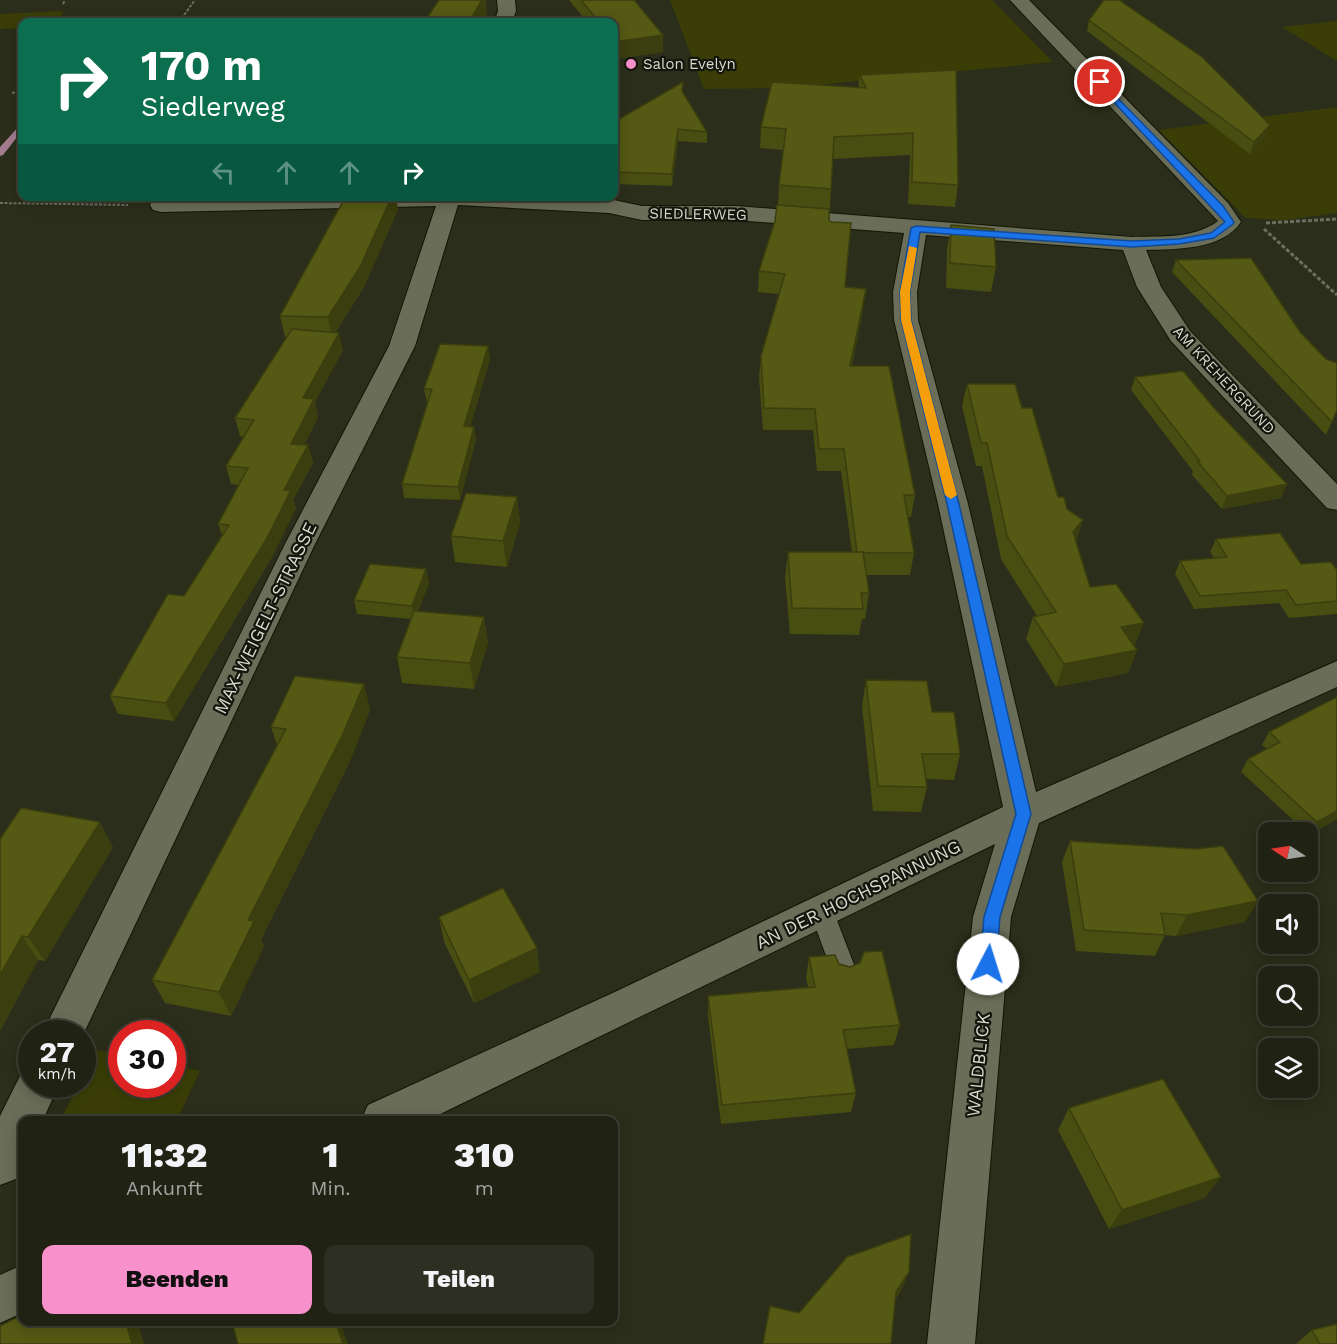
<!DOCTYPE html>
<html lang="de">
<style>
body{margin:0;font-family:"Work Sans",sans-serif;background:#2d2f22;color:#f1f3f6;height:100vh;display:flex;flex-direction:column;font-size:22px;white-space:nowrap}
*{box-sizing:border-box;margin:0}
p{font-size:20px;color:#a2a4a0}
.icon{flex:none;width:33px;height:33px;fill:none;stroke:currentColor;stroke-width:2;stroke-linecap:round;stroke-linejoin:round}
.map{position:relative;flex:1;overflow:hidden}
.sheet{position:absolute;left:18px;top:1116px;width:600px;height:210px;display:flex;flex-direction:column;background:#202214;border-radius:12px;box-shadow:0 3px 15px #0003,0 0 0 2px #3d3f34}
.sheet>*{flex:none}
.banner{position:absolute;left:18px;top:18px;width:600px;height:183px;border-radius:12px;box-shadow:0 3px 15px #0003,0 0 0 2px #3d3f34;background:#0b6e4f;color:#fff;overflow:hidden}
.needle{width:39px;rotate:282deg}
.fabs{position:absolute;left:1258px;top:822px;display:grid;gap:12px}
.fabs a{display:grid;place-items:center;width:60px;height:60px;border-radius:12px;background:#202214;box-shadow:0 3px 15px #0003,0 0 0 2px #3d3f34;font-size:30px}
.speed{position:absolute;left:18px;top:1020px;display:flex;gap:12px;font-size:30px;font-weight:700;text-align:center}
.speed>*{display:grid;place-content:center;width:78px;height:78px;border-radius:50%;background:#202214;box-shadow:0 3px 15px #0003,0 0 0 2px #3d3f34;line-height:1}
.speed small{font-size:15px;font-weight:400}
.speed .limit{border:9px solid #d22;background:#fff;color:#111}
.pin{position:absolute;display:grid;place-items:center;width:51px;height:51px;color:#fff;margin:-26px;border:3px solid #fff;border-radius:50%;box-shadow:0 2px 6px #0007}
.me{position:absolute;width:66px;margin:-33px;rotate:5deg;stroke-linejoin:round;filter:drop-shadow(0 0 4px #0008)}
.turn{display:flex;align-items:center;gap:21px;height:126px;padding:0 24px;font-size:27px}
.turn .icon{width:78px;height:78px;stroke-width:2.5}
.turn b{display:block;font-size:42px;line-height:51px}
.lanes{display:flex;align-items:center;height:57px;padding:0 24px;background:#0003;justify-content:center;gap:30px;direction:ltr}
.lanes .off{opacity:.35}
.eta{display:flex;justify-content:space-evenly;align-items:center;height:102px;text-align:center}
.eta b{font-size:36px;font-weight:800;line-height:42px}
.primary-button{display:flex;gap:12px;margin-top:auto;padding:12px 24px}
.primary-button a{flex:1;height:69px;border-radius:12px;background:#f890cb;color:#111;font-size:24px;font-weight:800;line-height:69px;text-align:center}
.primary-button a+a{background:#2d2f22;color:#f1f3f6}
.map>svg:first-child{display:block}
.green{fill:#3a3e06}
.lines{fill:none;stroke-linecap:round;stroke-linejoin:round}
.stream{fill:#a57c90;fill-rule:evenodd}
.service-casing{stroke:#141604;stroke-width:2}
.minor-casing{stroke:#141604;stroke-width:2}
.path-far1{stroke:#6d6f5e;stroke-width:2;stroke-dasharray:3 1.5;stroke-linecap:butt}
.path{stroke:#6d6f5e;stroke-width:3;stroke-dasharray:4 2;stroke-linecap:butt}
.service{fill:#6a6d57;fill-rule:evenodd}
.minor{fill:#6a6d57;fill-rule:evenodd}
.wall{fill:#484d11}
.shaded-wall{fill:#3b3e0e}
.building{fill:#545914;stroke:#3b3e0e;stroke-width:1.5}
.route{fill:#1a73e8;stroke:#114b97;stroke-width:1.5}
.slow{fill:#f59e0b}
.poi-dot{fill:#f890cb;stroke:#14150c;stroke-width:2}
.labels{text-anchor:middle;dominant-baseline:central;stroke-width:4.5;stroke-linejoin:round;paint-order:stroke}
.far-poi-label{font-size:15px;fill:#d9dbcf;stroke:#14150c;text-anchor:start}
.far-street-label{font-size:15px;fill:#d9dbcf;stroke:#14150c}
.street-label{font-size:18px;fill:#d9dbcf;stroke:#14150c}
</style>
<div class="map">
<svg width="1337" height="1344" viewBox="0 0 1337 1344">
<rect width="100%" height="100%" fill="#2b2e1a"/>
<path class="green" d="M670 0H992L1053 62 786 88 704 89Z
M64 11 57 22H22V28L0 29V14Z
M1337 21V61L1282 27Z
M1337 107V213L1284 220 1246 218 1159 130Z
M96 1050 121 1055 122 1084H172L173 1065 200 1071 177 1120H60L79 1085 82 1084 83 1077Z"/>
<g class="lines">
<path class="stream" d="M22 53V105L19 104 16 97 18 90 16 58Z
M22 123V131L3 155 0 156V147Z"/>
<defs>
<path id="service" d="M822 901 831 905 858 975 854 983 845 986 836 983 810 912 813 905Z"/>
<path id="minor" d="M497 0H515L516 11 512 22H494L498 11Z
M1010 0H1029L1228 203 1241 222C1222 250 1177 249 1146 250L1161 287 1190 331 1337 484V510L1327 508 1171 341 1137 287 1123 250 926 235 917 292 918 320 968 504 1036 792 1337 661V687L1039 823 1011 917 975 1344H927L973 917 995 844 428 1120H361L368 1105 617 991 1003 807 938 504 894 320 893 292 904 233 736 220H642L609 213 458 205 415 346 315 544 82 1037V1034H42L285 544 389 346 436 206 161 212 153 210 150 205 153 200 326 196H551L609 199 642 206H736L1132 237C1161 236 1194 239 1218 221Z
M32 1066V1084H59L43 1120H22V1164L16 1179 0 1185V1116L23 1070Z
M22 1265V1313L0 1323V1275Z"/>
</defs>
<use href="#service" class="service-casing"/>
<use href="#minor" class="minor-casing"/>
<path class="path-far1" d="M63 4 65 0
M179 22 195 0
M12 93 22 91
M0 203 128 205"/>
<path class="path" d="M1266 223 1337 219
M1264 229 1337 295"/>
<use href="#service" class="service"/>
<use href="#minor" class="minor"/>
</g>
<path class="wall" d="M569 0H634L663 52 615 59 614 57V22H587Z
M1089 20 1266 136 1250 154 1087 31Z
M956 70 958 185 955 207 908 204 910 155 833 159 829 220 845 287 863 310 852 366 915 495 911 517H908L914 553 910 575H866L869 593 865 619H862L859 635 790 634 785 578 788 552H852L841 471H817L813 430H763L759 378 761 356 779 294 758 292 759 271 775 221 778 205 779 185 783 150 760 148 761 127 858 88 860 75Z
M683 93 707 132V143L678 141 672 186 614 184V122Z
M398 209 364 287 335 333 343 350 315 402 318 417 304 445H308L313 463 293 500 296 508 272 557 174 721 118 714 110 696 184 596 222 535 218 524 239 485 231 484 226 466 244 437 240 436 235 418 287 337H285L280 316Z
M951 225 996 267 991 292 946 288 947 250Z
M1176 260 1337 410 1326 435 1172 272Z
M490 359 470 427H474L476 440 460 500 404 498 402 484 428 402H427L424 389Z
M1135 377 1281 498 1222 509 1192 475 1193 471 1131 390Z
M967 384 1022 408 1076 541 1090 587 1135 645 1134 646 1137 650 1128 673 1056 687 1026 639 1033 617 1037 616 1001 559 982 466H976L962 406Z
M517 497 520 523 507 567 455 562 451 536Z
M1216 539 1301 564 1337 570V614L1289 618 1279 603 1194 609 1175 574 1180 561 1214 558 1210 552Z
M426 569 429 583 418 611 484 617 488 643 474 689 402 683 397 657 411 619 357 614 354 600Z
M866 680 932 712 960 754 954 780 926 779 927 787 921 812 873 811 862 706Z
M364 684 370 710 350 761 261 939 264 946 231 1016 165 1003 152 980 277 745 271 727Z
M1337 697V819L1309 835 1308 832H1306L1241 772 1248 759 1267 749 1262 745 1269 732Z
M0 839 113 847 45 961 38 960 0 1031Z
M1070 841 1245 922 1176 936 1165 935 1155 956 1076 951 1062 862Z
M439 917 540 972 474 1003 444 942Z
M809 957 839 964 900 1025 894 1045 847 1049 856 1093 851 1112 721 1124 708 1016V996L808 987 806 978Z
M1069 1108 1205 1198 1109 1229 1058 1130Z
M1312 1330 1337 1344H1296Z"/>
<path class="shaded-wall" d="M482 0H486L487 15 483 22H469Z
M663 35V52L615 59 614 42Z
M1270 125 1266 136 1250 154 1254 142Z
M678 129V141L672 186V174Z
M392 196H396L398 209 364 287 332 338 328 317Z
M866 289 863 310 848 387 850 366Z
M339 333 343 350 315 402 318 417 296 462 291 444 303 398Z
M488 346 490 359 466 440 464 426Z
M474 427 476 440 460 500 458 487Z
M308 445 313 463 293 500 296 508 272 557 174 721 166 703Z
M1287 484 1281 498 1222 509 1227 496Z
M517 497 520 523 507 567 503 541Z
M1083 520 1076 543 1073 532Z
M426 569 429 583 415 620 412 606Z
M484 617 488 643 474 689 470 663Z
M1144 623 1135 645 1113 650 1121 627Z
M1137 650 1128 673 1056 687 1064 664Z
M364 684 370 710 350 761 261 939 264 946 231 1016 219 992 248 920Z
M1337 811V819L1309 835 1317 822Z
M100 822 113 847 45 961 28 937Z
M1258 901 1245 922 1176 936 1187 915Z
M22 936 38 960 0 1031V975Z
M537 948 540 972 474 1003 469 980Z
M1221 1177 1205 1198 1109 1229 1122 1210Z
M909 1272 901 1291 889 1310 896 1292Z
M126 1322H138L144 1344H132Z
M336 1322H340L348 1344H343Z"/>
<path class="building" d="M439 0H482L469 22H424Z
M581 0H634L663 35 614 42V22H599Z
M1104 0H1119L1202 57 1270 125 1254 142 1089 20Z
M956 70 958 185 912 182 913 133 834 137 831 189 779 185 786 129 761 127 772 82 866 88 860 75Z
M683 82 682 91 707 132 678 129 672 174 614 172V122Z
M346 196H392L360 267 328 317 280 316Z
M777 205 829 209V220L831 222 851 223 845 287 866 289 850 366H889L915 495H904L914 553H863V552H857L844 449H819L815 409 764 408 761 356 785 274 759 271 775 221Z
M951 225 994 229 996 267 950 263Z
M1251 258 1300 332 1326 359 1337 363V410L1332 422 1176 260Z
M292 329 339 333 303 398 314 399 291 444 308 445 284 490H291L267 538 166 703 110 696 168 594 184 596 229 525 218 524 248 468 226 466 254 420 235 418Z
M440 344 488 346 464 426 474 427 458 487 402 484 432 389H424Z
M1183 371 1214 408 1287 484 1227 496 1197 461H1200L1135 377Z
M967 384H1015L1022 408H1032L1058 497H1064L1067 509 1083 520 1073 532 1090 587 1116 584 1144 623 1121 627 1137 650 1064 664 1033 617 1056 612 1007 536 987 443H981Z
M466 493 517 497 503 541 451 536Z
M1280 533 1301 564 1331 562 1337 570V601L1296 605 1286 590 1200 596 1180 561 1227 557 1216 539Z
M788 552H863L869 593H861L863 609 792 608Z
M370 564 426 569 412 606 354 600Z
M414 611 484 617 470 663 397 657Z
M295 676 364 684 342 736 248 920 254 921 219 992 152 980 286 729 271 727Z
M866 680 927 681 932 712H954L960 754H922L927 787 878 786Z
M1337 697V811L1317 822 1248 759 1280 742 1269 732Z
M21 808 100 822 28 937 22 936 0 975V839Z
M1070 841 1196 849 1223 846 1258 901 1187 915 1161 913 1165 935 1084 930Z
M503 888 537 948 469 980 439 917Z
M882 951 900 1025 843 1030 856 1093 722 1105 708 996 815 987 809 957 835 955 839 964 850 967 860 963 864 952Z
M1163 1079 1221 1177 1122 1210 1069 1108Z
M911 1234 909 1272 896 1292 891 1344H763L770 1306 799 1313 847 1257Z
M22 1315V1322H126L132 1344H0V1326Z
M232 1322H336L343 1344H238Z
M1337 1324V1344H1320L1312 1330Z"/>
<path class="route" d="M1100 80 1223 206 1234 222 1233 224 1214 238 1179 244 1132 247 920 232 910 292 911 320 959 504 1031 814 1000 917 996 964 994 969 988 971 982 969 980 964 984 917 1016 814 947 504 901 320 900 292 911 228 916 226 1132 241 1179 239 1211 233 1225 222 1097 84Z"/>
<path class="slow" d="M909 246 917 248 910 292 911 320 957 495 951 499 945 495 901 320 900 292Z"/>
<circle class="poi-dot" cx="631" cy="64" r="6"/>
<g class="labels">
<g class="far-poi-label">
<text x="643" y="64">Salon Evelyn</text>
</g>
<g class="far-street-label">
<text transform="translate(698 214) rotate(1)">SIEDLERWEG</text>
<text transform="translate(1224 380) rotate(47)">AM KREHERGRUND</text>
</g>
<g class="street-label">
<text transform="translate(265 618) rotate(-64)">MAX-WEIGELT-STRASSE</text>
<text transform="translate(858 894) rotate(-26)">AN DER HOCHSPANNUNG</text>
<text transform="translate(978 1065) rotate(-84)">WALDBLICK</text>
</g>
</g>
</svg>
<div class="fabs">
<a><svg class="needle" viewBox="-14 -14 28 28"><path d="M0-13l5 13h-10z" fill="#e53935"/><path d="M0 13l5-13h-10z" fill="#a2a4a0"/></svg></a>
<a><svg class="icon" aria-label="sound" viewBox="0 0 24 24"><path d="M4 9h4l5-4v14l-5-4H4zM17 9q2 3 0 6"/></svg></a>
<a><svg class="icon" aria-label="search" viewBox="0 0 24 24"><circle cx="10" cy="10" r="6"/><path d="M15 15l6 6"/></svg></a>
<a><svg class="icon" aria-label="layers" viewBox="0 0 24 24"><path d="M12 4l9 5-9 5-9-5zM3 14l9 5 9-5"/></svg></a>
</div>
<div class="speed"><div>27<small>km/h</small></div><div class="limit">30</div></div>
<div class="pin" style="left:1100px;top:82px;background:#d93025"><svg class="icon" aria-label="arrive" viewBox="0 0 24 24"><path d="M6 21V4h12l-3 4 3 4H6"/></svg></div>
<svg class="me" style="left:988px;top:964px" viewBox="-20 -20 40 40"><circle r="19" fill="#fff"/><path d="M0-13L10 11 0 6-10 11z" fill="#1a73e8"/></svg>
<div class="banner">
<div class="turn"><svg class="icon" aria-label="right" viewBox="0 0 24 24"><path d="M7 20v-9h11M14 6l5 5-5 5"/></svg><div><b>170 m</b>Siedlerweg</div></div>
<div class="lanes"><svg class="icon off" aria-label="left" viewBox="0 0 24 24"><path d="M17 20v-9H6M10 6l-5 5 5 5"/></svg><svg class="icon off" aria-label="ahead" viewBox="0 0 24 24"><path d="M12 20V5M6 11l6-6 6 6"/></svg><svg class="icon off" aria-label="ahead" viewBox="0 0 24 24"><path d="M12 20V5M6 11l6-6 6 6"/></svg><svg class="icon" aria-label="right" viewBox="0 0 24 24"><path d="M7 20v-9h11M14 6l5 5-5 5"/></svg></div>
</div>
<section class="sheet">
<div class="eta">
<div><b>11:32</b><p>Ankunft</p></div>
<div><b>1</b><p>Min.</p></div>
<div><b>310</b><p>m</p></div>
</div>
<div class="primary-button"><a>Beenden</a><a>Teilen</a></div>
</section>
</div>
